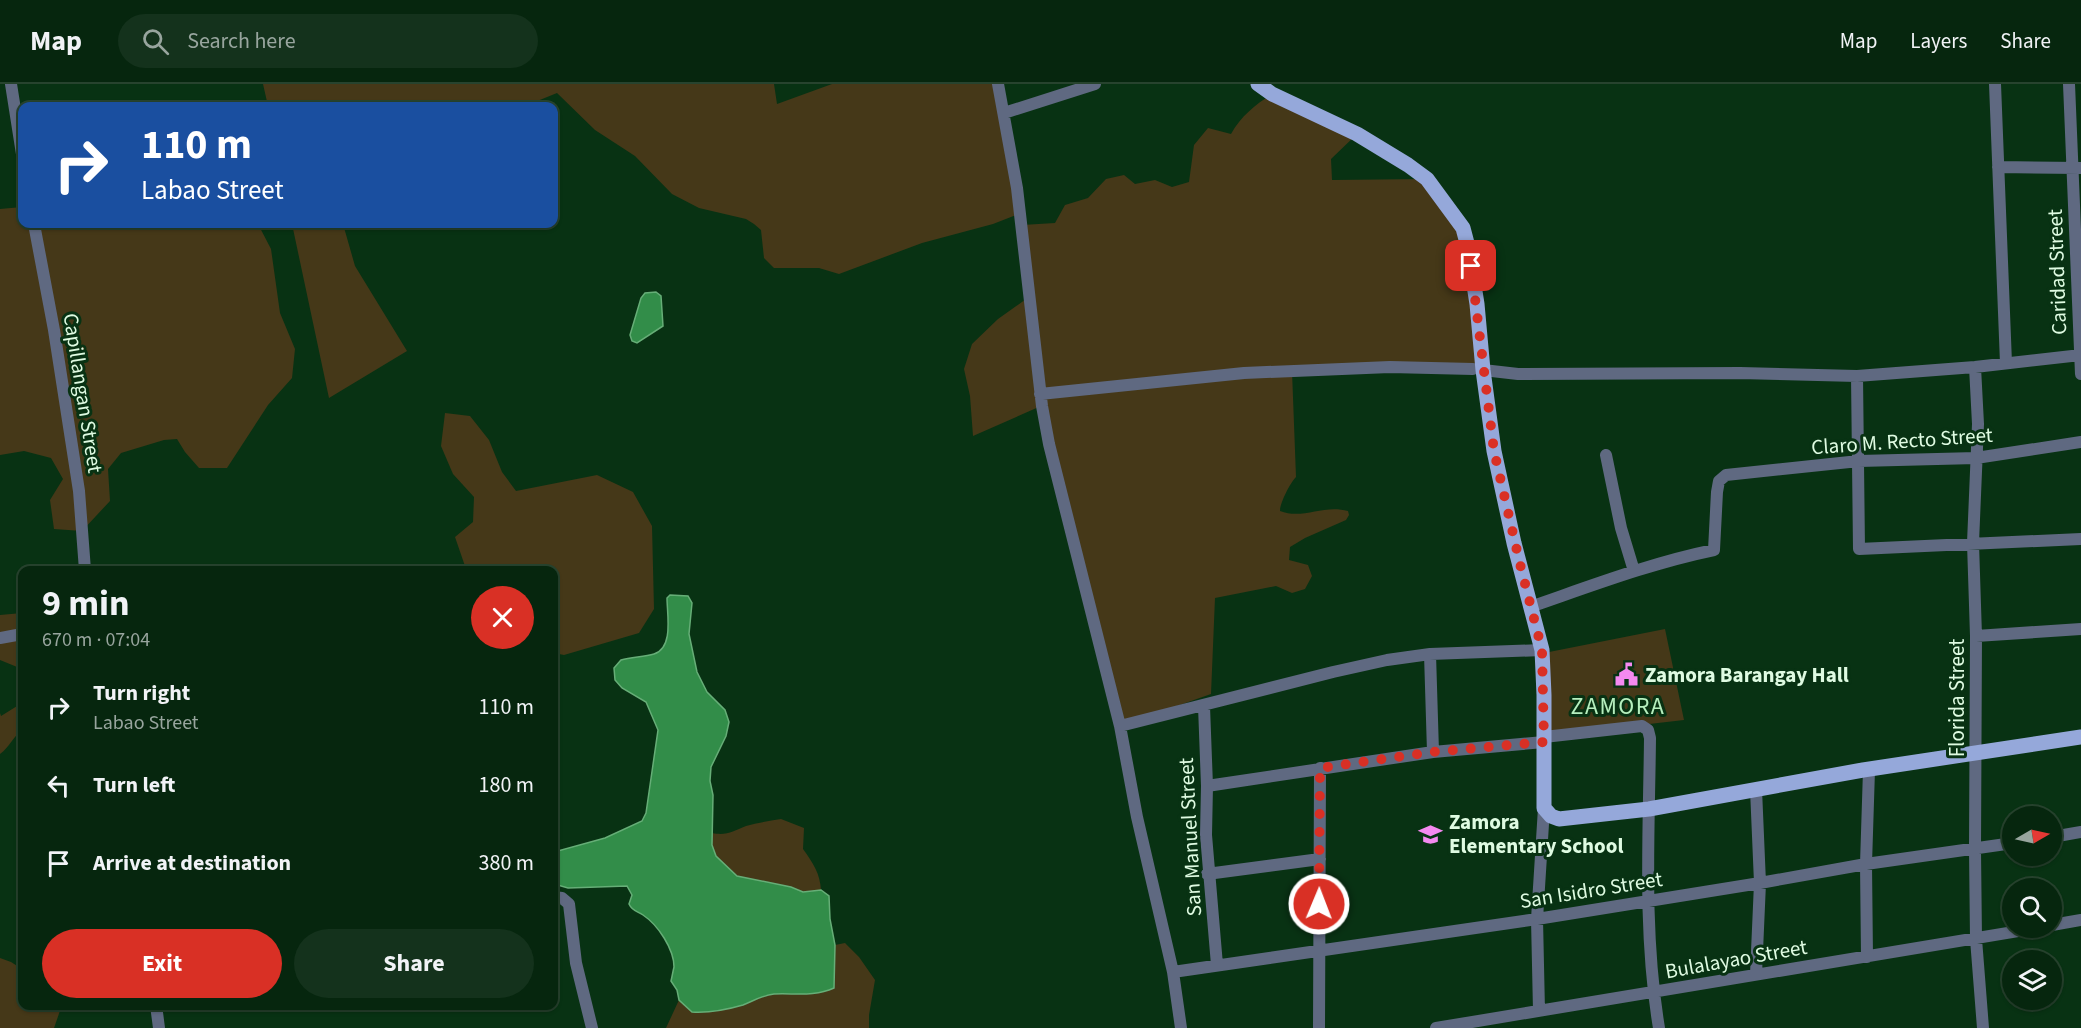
<!DOCTYPE html>
<meta charset="utf-8">
<style>
body{margin:0;font-family:"Source Sans 3",sans-serif;background:#14321c;color:#f1f3f6;height:100vh;display:flex;flex-direction:column;font-size:22px;white-space:nowrap}
*{box-sizing:border-box;margin:0}
p{font-size:20px;color:#98a59e}
.icon{flex:none;width:33px;height:33px;fill:none;stroke:currentColor;stroke-width:2;stroke-linecap:round;stroke-linejoin:round}
.map{position:relative;flex:1;overflow:hidden}
.sheet{position:absolute;left:18px;top:482px;width:540px;height:444px;display:flex;flex-direction:column;background:#06260e;border-radius:12px;box-shadow:0 2px 4px #0004,0 0 0 2px #27432e}
.sheet>*{flex:none}
.top-card{position:absolute;left:18px;top:18px;width:540px;height:126px;border-radius:12px;box-shadow:0 2px 4px #0004,0 0 0 2px #27432e;background:#1a4fa0;color:#fff;overflow:hidden}
.needle{width:39px;rotate:81deg}
.controls{position:absolute;left:2002px;top:722px;display:grid;gap:12px}
.controls a{display:grid;place-items:center;width:60px;height:60px;border-radius:50%;background:#06260e;box-shadow:0 2px 4px #0004,0 0 0 2px #27432e;font-size:30px}
.pin{position:absolute;display:grid;place-items:center;width:51px;height:51px;color:#fff;margin:-26px;border-radius:12px;box-shadow:0 3px 9px #0006}
.me{position:absolute;width:66px;margin:-33px;rotate:1deg;stroke-linejoin:round;filter:drop-shadow(0 0 4px #0008)}
.turn{display:flex;align-items:center;gap:21px;height:126px;padding:0 24px;font-size:27px}
.turn .icon{width:78px;height:78px;stroke-width:2.5}
.turn b{display:block;font-size:42px;line-height:51px}
.round{display:grid;place-items:center;flex:none;width:63px;height:63px;border-radius:32px;background:#14321c}
.summary{display:flex;align-items:center;justify-content:space-between;height:102px;padding:0 24px}
h1{font-size:36px;font-weight:700;line-height:45px}
.primary-button{display:flex;gap:12px;margin-top:auto;padding:12px 24px}
.primary-button a{flex:1;height:69px;border-radius:36px;background:#d93025;color:#fff;font-size:24px;font-weight:700;line-height:69px;text-align:center}
.primary-button a+a{background:#14321c;color:#f1f3f6}
ul{padding:0;list-style:none}
li{display:flex;align-items:center;gap:18px;height:78px;padding:0 24px}
li div{flex:1}
li b{display:block;font-size:22px}
li em{font-style:normal}
header{display:flex;align-items:center;gap:36px;box-sizing:border-box;height:84px;padding:0 30px;background:#06260e;border-bottom:2px solid #27432e}
header strong{font-size:28px}
nav{display:flex;gap:33px;margin-inline-start:auto;font-size:21px}
.search{width:420px;height:54px;background:#14321c;display:flex;align-items:center;gap:15px;box-sizing:border-box;padding:0 21px;border-radius:33px;color:#98a59e;font-size:22px}
.map>svg:first-child{display:block}
.green{fill:#453818}
.water{fill:#328d49;stroke:#66ae77;stroke-width:1.5}
.lines{fill:none;stroke-linecap:round;stroke-linejoin:round}
.minor{stroke:#5f6981;stroke-width:12}
.major{stroke:#95a8da;stroke-width:15}
.route{stroke:#d93025;stroke-width:10;stroke-dasharray:0 18}
.labels{text-anchor:middle;dominant-baseline:central;stroke-width:6;stroke-linejoin:round;paint-order:stroke}
.street-label{font-size:21px;fill:#dffbe2;stroke:#083213}
.poi-label{font-size:21px;font-weight:bold;fill:#dffbe2;stroke:#083213;text-anchor:start}
.quarter-label{font-size:24px;letter-spacing:1.5px;fill:#b6efbe;stroke:#083213}
</style>
<header>
<strong>Map</strong>
<div class="search"><svg class="icon" aria-label="search" viewBox="0 0 24 24"><circle cx="10" cy="10" r="6"/><path d="M15 15l6 6"/></svg>Search here</div>
<nav><a>Map</a><a>Layers</a><a>Share</a></nav>
</header>
<div class="map">
<svg width="2081" height="944" viewBox="0 0 2081 944">
<rect width="100%" height="100%" fill="#083213"/>
<path class="green" d="M263 0H774L777 20 832 0H998L1021 129 993 140 922 159 839 190 819 184H774L764 174 761 146 754 140 746 135 699 124 672 110 635 72 595 46 557 9 525 22H268Z
M1272 10 1357 50 1331 75 1332 96 1427 95 1463 144 1483 286 1292 287 1296 393C1290 399 1280 419 1280 427 1303 436 1323 420 1348 427L1349 431 1346 436 1305 454 1290 463 1289 476 1308 481 1312 492 1305 505 1292 509 1276 502 1215 514 1211 610 1120 642 1041 322 973 352 970 312 964 285 972 260 998 235 1029 213 1022 141 1055 139 1065 121 1088 114 1106 95 1124 91 1135 100 1155 96 1172 103 1189 98 1194 61 1208 44 1231 50C1241 32 1255 21 1272 10Z
M22 123V140H79L117 143 133 140H258L271 165 280 229 295 265 292 294 268 321 227 384H199L185 368 177 355 164 356 121 369 108 385 110 417 82 447 54 445 50 416 63 395 51 374 24 367 0 371V125Z
M292 140H343L355 182 407 267 329 314Z
M445 329 470 332 489 356 502 388 516 407 597 391 633 408 652 442 654 525 639 549 564 571 554 569V486L466 485 455 453 473 438 474 413 453 390 441 362Z
M22 529V585L0 576V531Z
M1665 545 1684 636 1545 652 1539 570Z
M22 619V647C13 652 9 664 0 670V629L1 632Z
M781 735 804 744 803 765C813 779 820 789 821 806L803 808 791 803 737 792 716 772 712 761V749C727 752 733 747 746 742 757 739 769 737 781 735Z
M845 859 859 873 875 896 869 931V944H666L679 916 692 928C709 929 726 926 743 921 753 917 763 911 774 910 795 908 813 913 834 904L835 861Z
M0 874 11 878 22 885V921H62L54 944H0Z"/>
<path class="water" d="M656 208 661 212 663 242 637 259 632 257 630 251 641 214 645 209Z
M670 511 688 512 692 519 689 550 697 588 707 608 725 626 729 638 726 652 711 683 710 697 713 711 712 761 716 772 737 792 791 803 803 808 821 806 829 812 830 835 835 861 834 904C814 913 795 909 774 910 763 911 753 917 743 921 726 926 709 929 692 928L679 916 677 906 671 897C672 893 673 887 674 883 674 865 658 841 643 831 637 827 632 827 629 820L632 811 627 802 568 804 554 800V768L605 754 642 737 646 729 658 646 646 618 622 604 615 596 614 584 621 576C632 573 644 573 654 570 674 564 667 530 667 514Z"/>
<g class="lines">
<path class="minor" d="M11 0 22 70
M998 0 1017 104 1042 322 1049 360 1120 642 1137 733 1173 888 1181 944
M1995 0 2006 279
M2069 0 2081 290
M1004 29 1095 0
M1998 83 2080 84
M34 140 54 246 79 407 85 486
M1975 283 1978 340 1973 459 1976 552 1975 766 1976 855 1983 944
M1483 286 1518 290 1740 289 1857 292 1975 283 2081 271
M1857 292 1859 465 2081 455
M1040 310 1244 289 1390 283 1473 285
M1606 371 1621 444 1634 487
M1530 523C1591 502 1651 479 1714 466L1717 408 1719 397 1726 391 1859 377 1976 374 2081 358
M1976 552 2081 545
M0 554 22 550
M1430 570 1433 668
M1204 622 1207 702 1206 751 1217 881
M1120 642 1333 588 1387 576 1430 570 1542 566
M1544 653 1642 642 1648 646 1650 654C1649 751 1643 848 1659 944
M1207 702 1433 668 1544 658
M2052 753 2081 748
M1207 790 1320 775
M554 813 562 814 569 820 576 879 592 944
M2052 841 2081 836
M1867 873 1866 780 1869 686
M1173 888 1537 835 1760 799 1866 780 2013 759
M1756 890 1760 799 1756 705
M156 921 159 944
M1539 927 1537 835 1544 724
M1319 944 1320 684
M1436 944 2043 843"/>
<path class="major" d="M1258 0 1272 10 1357 50 1408 81 1427 95 1463 144 1468 163 1477 220 1483 286 1494 367 1514 459 1542 566 1544 611V724L1551 732 1559 735 1649 725 1863 686 2081 653"/>
</g>
<g class="lines">
<path class="route" d="M1319 820 1320 684 1433 668 1544 658 1542 566 1520 480 1494 367 1471 182"/>
</g>
<defs>
<symbol id="civic-bare" viewBox="-9 -9 18 18"><path d="M-.6-6.5H3V-4.5H.6V-3L4-1V1h2V6H-6V1h2V-1L-.6-3ZM-1.2 2.5V6h2.4V2.5Z" fill="#f489f0" stroke="#083213" stroke-width="2.5" paint-order="stroke"/></symbol>
<symbol id="school-bare" viewBox="-9 -9 18 18"><path d="M0-5L7-2L0 1L-7-2ZM-4 1L0 2.5L4 1V4Q0 6-4 4Z" fill="#f489f0" stroke="#083213" stroke-width="2.5" paint-order="stroke"/></symbol>
</defs>
<g fill-rule="evenodd">
<use href="#civic-bare" x="1610" y="574" width="33" height="33"/>
<use href="#school-bare" x="1414" y="734" width="33" height="33"/>
</g>
<g class="labels">
<g class="street-label">
<text transform="translate(2057 188) rotate(-92)">Caridad Street</text>
<text transform="translate(83 309) rotate(81)">Capillangan Street</text>
<text transform="translate(1902 357) rotate(-4)">Claro M. Recto Street</text>
<text transform="translate(1957 614) rotate(-90)">Florida Street</text>
<text transform="translate(1190 753) rotate(-93)">San Manuel Street</text>
<text transform="translate(1591 806) rotate(-9)">San Isidro Street</text>
<text transform="translate(1736 875) rotate(-10)">Bulalayao Street</text>
</g>
<g class="poi-label">
<text x="1645" y="591">Zamora Barangay Hall</text>
<text x="1449" y="738">Zamora<tspan x="1449" dy="24">Elementary School</tspan></text>
</g>
<g class="quarter-label">
<text x="1618" y="622">ZAMORA</text>
</g>
</g>
</svg>
<div class="controls">
<a><svg class="needle" viewBox="-14 -14 28 28"><path d="M0-13l5 13h-10z" fill="#e53935"/><path d="M0 13l5-13h-10z" fill="#98a59e"/></svg></a>
<a><svg class="icon" aria-label="search" viewBox="0 0 24 24"><circle cx="10" cy="10" r="6"/><path d="M15 15l6 6"/></svg></a>
<a><svg class="icon" aria-label="layers" viewBox="0 0 24 24"><path d="M12 4l9 5-9 5-9-5zM3 14l9 5 9-5"/></svg></a>
</div>
<div class="pin" style="left:1471px;top:182px;background:#d93025"><svg class="icon" aria-label="arrive" viewBox="0 0 24 24"><path d="M6 21V4h12l-3 4 3 4H6"/></svg></div>
<svg class="me" style="left:1319px;top:820px" viewBox="-20 -20 40 40"><circle r="17" fill="#d93025" stroke="#fff" stroke-width="3"/><path d="M0-11L8 9 0 5-8 9z" fill="#fff"/></svg>
<div class="top-card">
<div class="turn"><svg class="icon" aria-label="right" viewBox="0 0 24 24"><path d="M7 20v-9h11M14 6l5 5-5 5"/></svg><div><b>110 m</b>Labao Street</div></div>
</div>
<section class="sheet">
<div class="summary"><div><h1>9 min</h1><p>670 m · 07:04</p></div><a class="round" style="background:#d93025;color:#fff"><svg class="icon" aria-label="close" viewBox="0 0 24 24"><path d="M6 6l12 12M18 6L6 18"/></svg></a></div>
<ul>
<li><svg class="icon" aria-label="right" viewBox="0 0 24 24"><path d="M7 20v-9h11M14 6l5 5-5 5"/></svg><div><b>Turn right</b><p>Labao Street</p></div><em>110 m</em></li>
<li><svg class="icon" aria-label="left" viewBox="0 0 24 24"><path d="M17 20v-9H6M10 6l-5 5 5 5"/></svg><div><b>Turn left</b></div><em>180 m</em></li>
<li><svg class="icon" aria-label="arrive" viewBox="0 0 24 24"><path d="M6 21V4h12l-3 4 3 4H6"/></svg><div><b>Arrive at destination</b></div><em>380 m</em></li>
</ul>
<div class="primary-button"><a>Exit</a><a>Share</a></div>
</section>
</div>
